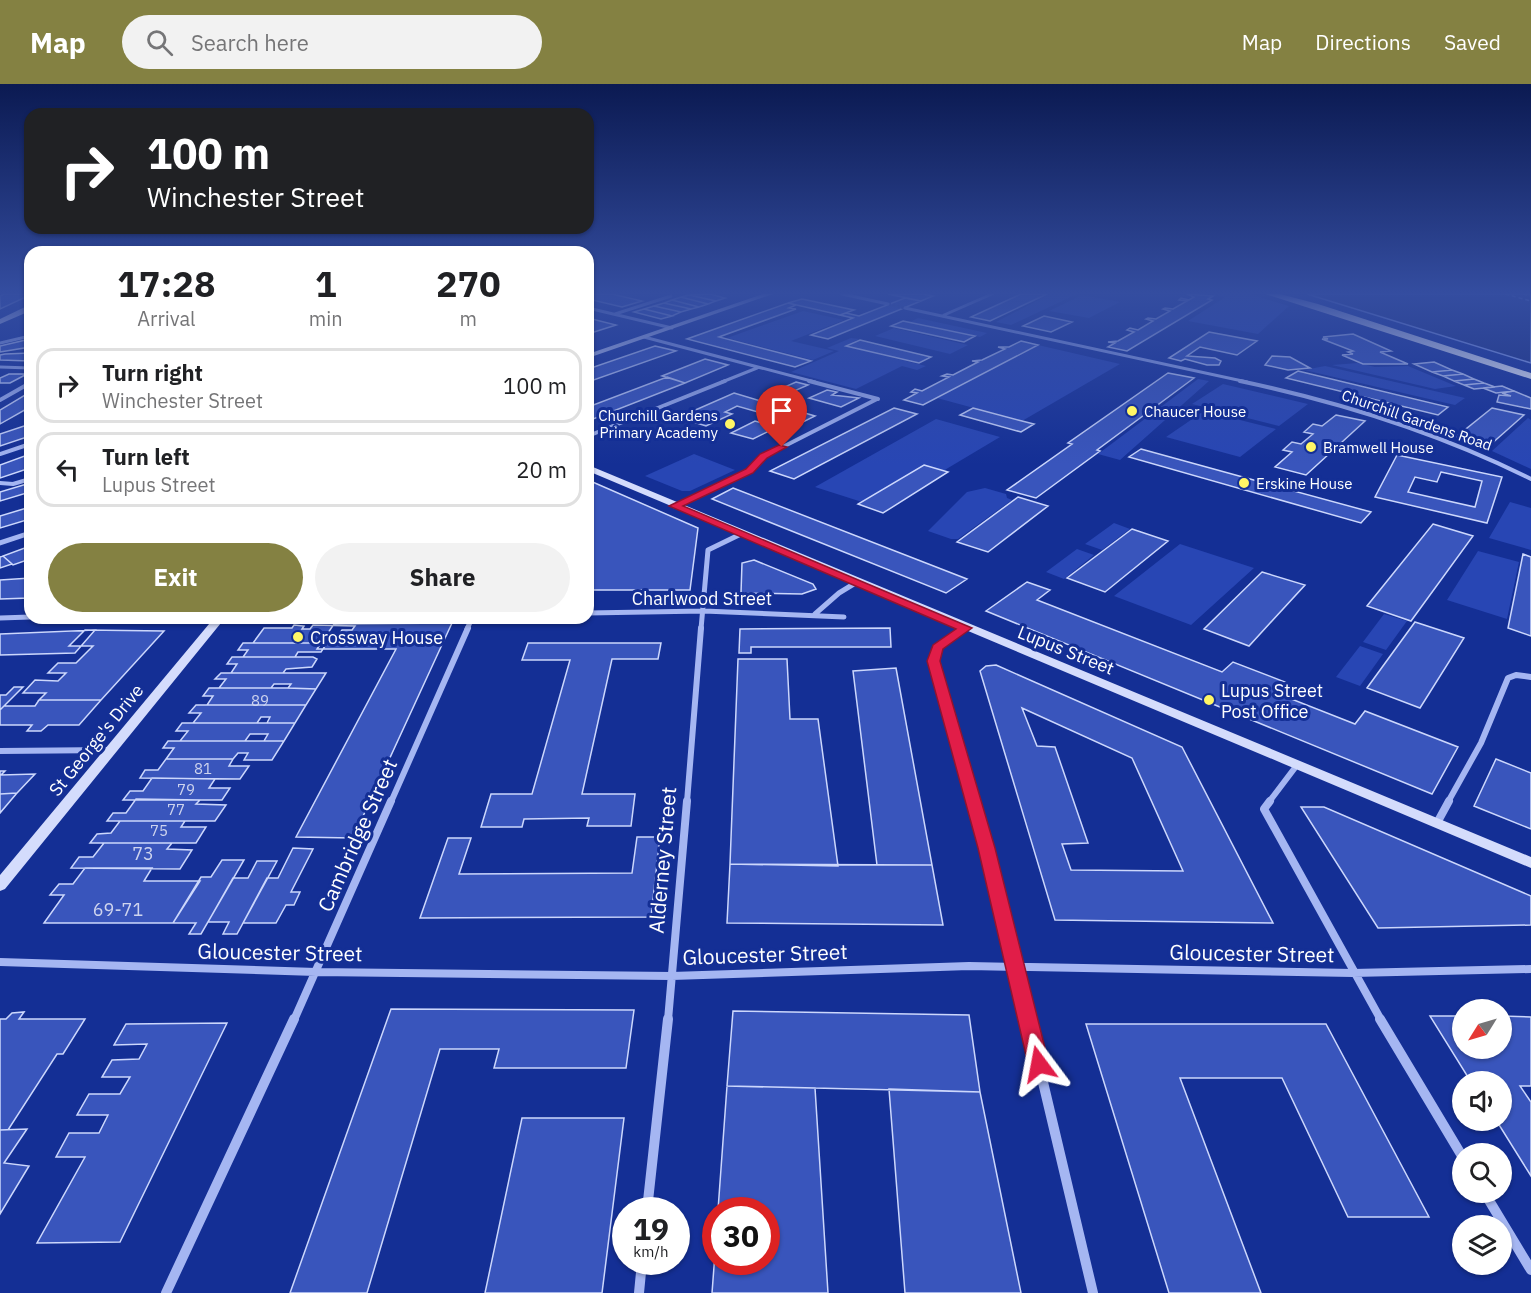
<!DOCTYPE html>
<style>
body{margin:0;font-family:"IBM Plex Sans",sans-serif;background:#f2f2f2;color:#202124;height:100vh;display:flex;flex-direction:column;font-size:22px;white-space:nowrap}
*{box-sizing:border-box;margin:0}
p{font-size:20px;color:#757577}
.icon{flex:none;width:33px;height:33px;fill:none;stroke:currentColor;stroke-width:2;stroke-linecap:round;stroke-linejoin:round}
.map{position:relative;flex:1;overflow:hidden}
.panel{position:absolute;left:24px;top:162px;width:570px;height:378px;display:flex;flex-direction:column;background:#fff;border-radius:18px;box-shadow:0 2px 4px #0004}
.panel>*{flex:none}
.guide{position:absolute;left:24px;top:24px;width:570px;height:126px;border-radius:18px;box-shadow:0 2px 4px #0004;background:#202124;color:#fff;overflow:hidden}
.needle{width:39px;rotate:233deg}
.tools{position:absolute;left:1452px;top:915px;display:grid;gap:12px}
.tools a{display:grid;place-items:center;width:60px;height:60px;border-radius:50%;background:#fff;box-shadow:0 2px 4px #0004;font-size:30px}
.speed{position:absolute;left:612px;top:1113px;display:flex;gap:12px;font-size:30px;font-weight:700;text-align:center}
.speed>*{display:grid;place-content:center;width:78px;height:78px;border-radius:50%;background:#fff;box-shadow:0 2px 4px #0004;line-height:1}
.speed small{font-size:15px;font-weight:400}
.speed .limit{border:9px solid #d22;background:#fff;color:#111}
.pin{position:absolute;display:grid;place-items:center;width:51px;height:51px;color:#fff;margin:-62px -26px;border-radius:50% 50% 50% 0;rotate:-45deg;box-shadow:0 0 6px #0007}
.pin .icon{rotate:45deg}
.me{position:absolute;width:66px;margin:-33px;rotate:347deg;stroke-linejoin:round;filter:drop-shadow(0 0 4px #0008)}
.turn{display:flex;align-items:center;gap:21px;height:126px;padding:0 24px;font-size:27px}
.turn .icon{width:78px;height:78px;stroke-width:2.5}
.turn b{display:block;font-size:42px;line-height:51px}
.eta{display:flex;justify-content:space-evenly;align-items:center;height:102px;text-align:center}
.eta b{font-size:36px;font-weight:700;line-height:42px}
.primary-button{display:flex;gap:12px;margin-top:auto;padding:12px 24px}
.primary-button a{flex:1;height:69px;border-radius:36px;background:#848142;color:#fff;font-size:24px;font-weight:700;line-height:69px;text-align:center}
.primary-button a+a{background:#f2f2f2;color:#202124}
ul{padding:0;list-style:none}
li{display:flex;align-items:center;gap:18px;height:75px;margin:0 12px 9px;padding:0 12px;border:3px solid #e0e0e0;border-radius:18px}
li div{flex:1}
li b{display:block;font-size:22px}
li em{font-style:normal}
header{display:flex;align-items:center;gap:36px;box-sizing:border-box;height:84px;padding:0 30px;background:#848142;color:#fff}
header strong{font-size:28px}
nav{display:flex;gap:33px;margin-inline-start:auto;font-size:21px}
.search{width:420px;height:54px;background:#f2f2f2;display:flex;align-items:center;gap:15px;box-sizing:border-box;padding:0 21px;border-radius:33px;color:#757577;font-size:22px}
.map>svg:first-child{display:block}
.green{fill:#2846b4}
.water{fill:#1a2e7d;stroke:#97adf5;stroke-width:1.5}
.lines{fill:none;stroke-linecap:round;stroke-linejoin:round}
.ferry{stroke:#b1c1f9;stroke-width:1.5;stroke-dasharray:4 3;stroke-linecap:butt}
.building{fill:#3955bc;stroke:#ccd7fc;stroke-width:1.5;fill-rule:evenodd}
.street-tunnel{stroke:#374ea5;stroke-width:3;stroke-dasharray:3 1.5;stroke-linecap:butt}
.street-far5{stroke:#a5b6f2;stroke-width:3}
.street-far4{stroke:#a5b6f2;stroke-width:4}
.street-far3{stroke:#a5b6f2;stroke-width:5}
.street-far2{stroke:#a5b6f2;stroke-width:6}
.street-far1{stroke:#a5b6f2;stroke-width:8}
.street{stroke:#a5b6f2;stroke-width:10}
.secondary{fill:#d4dcfc;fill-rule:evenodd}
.primary{fill:#f0f2ff;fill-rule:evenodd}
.highway{fill:#fff;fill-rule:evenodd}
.route{fill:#e11d48;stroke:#92132f;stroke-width:1.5}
.poi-dot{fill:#fff666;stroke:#142f95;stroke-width:2}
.labels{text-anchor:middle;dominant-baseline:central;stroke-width:6;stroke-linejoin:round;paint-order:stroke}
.far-poi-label{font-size:15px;fill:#fff;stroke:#142f95;text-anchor:start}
.far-street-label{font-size:15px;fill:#fff;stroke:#142f95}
.number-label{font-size:15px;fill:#ced4ee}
.street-label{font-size:18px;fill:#fff;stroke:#142f95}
.poi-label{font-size:18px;fill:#fff;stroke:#142f95;text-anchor:start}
.near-number-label{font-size:18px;fill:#ced4ee}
.near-street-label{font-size:21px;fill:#fff;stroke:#142f95}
</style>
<header>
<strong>Map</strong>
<div class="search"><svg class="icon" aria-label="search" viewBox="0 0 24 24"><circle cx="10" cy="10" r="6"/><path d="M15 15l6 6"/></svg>Search here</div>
<nav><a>Map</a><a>Directions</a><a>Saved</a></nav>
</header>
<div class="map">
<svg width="1531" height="1209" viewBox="0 0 1531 1209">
<rect width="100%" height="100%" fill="#142f95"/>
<path class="green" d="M1050 210H1077L1011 241 996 238Z
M1210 210H1250L1289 222 1258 250 1188 237 1225 213Z
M1082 211 1120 218 1089 234 1049 227Z
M803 227 844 236 791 257 834 267 813 276 727 254Z
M918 234 987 249 980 253 910 238Z
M894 244 968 261 950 270 875 252Z
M851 254 859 255 845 262 926 282 917 286 902 282 856 305 791 288 839 267 827 264Z
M1038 261 1120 280 1022 337 937 314Z
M1358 279 1375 283 1408 282 1456 302 1435 305 1332 281Z
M1325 282 1465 314 1455 321 1304 286Z
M1198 295 1209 297 1120 376 1098 370Z
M1223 300 1308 320 1279 342 1192 320Z
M1204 327 1276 345 1240 373 1166 353Z
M1528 334 1531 336V385L1492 367Z
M936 335 1000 353 943 387 862 418 815 403Z
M694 370 735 386 690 407H682L645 392Z
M985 404 1006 410 1007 414 1012 416 958 455H951L928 447 967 408Z
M1510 418 1531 424V466L1489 454Z
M1114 439 1130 445 1102 466 1085 460Z
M1180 460 1254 484 1191 541 1114 512Z
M1077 465 1094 471 1064 495 1046 488Z
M1478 467 1519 478 1507 535 1447 516Z
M1384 530 1407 537 1386 566 1363 558Z
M1360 562 1383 570 1360 602 1336 593Z"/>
<path class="water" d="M1307 210H1531V279Z"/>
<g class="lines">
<path class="ferry" d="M1505 210 1531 217
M1523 210 1531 212"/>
</g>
<path class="building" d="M4 210H30V211L0 225V212Z
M588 210H612L642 217 622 223 588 215Z
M710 210 725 214 716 217 689 211Z
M888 210H923L933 212 921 217Z
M1021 210H1047L990 237 971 233Z
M1187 210 1213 212 1208 215 1212 216 1127 267 1108 263 1115 259 1108 258 1118 257 1134 248 1127 246 1130 244 1138 246 1153 237 1146 235 1148 234 1156 235 1170 227 1163 225 1165 224 1173 225 1187 217 1179 216 1181 214 1189 216 1194 213Z
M689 211 716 217 708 220 681 213Z
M681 213 708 220 699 223 672 216Z
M905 214 921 217 828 255 811 251 853 234 840 231 846 229 859 232Z
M802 215 854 226 840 231 788 219Z
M672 216 699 223 691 225 664 219Z
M664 219 691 225 681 228 654 222Z
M788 219 796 221 789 224 796 225 719 253 811 277 795 283 687 255Z
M654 222 681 228 672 232 644 225Z
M644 225 672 232 661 235 634 228Z
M1044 232 1072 238 1051 248 1023 242Z
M588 234 616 241 588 250Z
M903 237 975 252 964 258 891 242Z
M1209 248 1257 257 1237 271 1200 263 1187 272 1215 274 1221 277 1219 281H1207L1185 275 1181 277 1169 274Z
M1353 250 1391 267 1380 268 1408 280H1363L1342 271 1353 270 1348 268 1353 267 1322 255H1328L1323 253Z
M30 255V263L0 268V262Z
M860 256 931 273 919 279 846 262Z
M1021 257 1038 261 923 321 904 316 917 309 911 308 915 305 922 307 949 293 942 292 947 290 953 291 978 278 972 277 982 276 1005 265 998 263H1009Z
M655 262 676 267 588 298V285Z
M30 269V277L0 276V271L5 270Z
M1272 272 1290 273 1310 284 1288 286 1265 281Z
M705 275 728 281 685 299 662 292Z
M1434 278 1452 286 1432 288 1414 280Z
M1452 286 1463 290 1443 292 1432 288Z
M1298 287 1448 323 1438 331 1286 294Z
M1168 289 1194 294 1097 366 1100 367 1036 414 1007 406 1072 360 1068 359Z
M9 290H27L10 299H0V294Z
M1463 290 1474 295 1454 297 1443 292Z
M667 293 685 299 588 337V323Z
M1474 295 1484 299 1464 301 1454 297Z
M796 298 808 301 792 308 780 305Z
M1484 299 1495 303 1474 305 1464 301Z
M1502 302 1514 307 1496 309 1483 304Z
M827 306 837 308 832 311 859 314 841 323 809 314Z
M1514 307 1531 314V325L1497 318 1499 311 1511 312 1502 309Z
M30 308V323L0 340V326Z
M734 309 764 318 770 315 789 321 784 323 815 332 785 347 775 344 753 355 731 349 755 337 762 339 775 333 737 322 725 328 732 330 706 342 684 335 690 332 684 331Z
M894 324 917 330 794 395 770 387Z
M973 324 1022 337 1034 340 1021 348 960 331Z
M1492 324 1524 331 1489 362 1456 353Z
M1336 331 1365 337 1306 391 1275 383 1292 368 1283 366 1292 358 1301 360 1313 350 1304 348 1313 340 1322 342Z
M30 340V352L0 362V350Z
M1141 365 1250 395 1371 428 1361 439 1129 373Z
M30 370V384L0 394V381Z
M1397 371 1502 393 1487 439 1375 413ZM1441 388 1482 397 1475 423 1408 408 1415 393 1437 398Z
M924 381 948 388 883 429 858 420Z
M588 396 698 444 690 506H588Z
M30 399V408L0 417V408Z
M733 404 967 495 946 509 712 415Z
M1018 413 1048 422 988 468 957 458Z
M30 423V435L0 444V432Z
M1433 440 1473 452 1411 537 1367 522Z
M1132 445 1168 457 1105 508 1067 494Z
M30 462V475L13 481 3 472Z
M1523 470 1531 473V552L1508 544Z
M3 472 12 480 0 484V473Z
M754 476 813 500 816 505 802 510 741 509 742 479Z
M1262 488 1305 501 1249 562 1204 545Z
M30 494V514L0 515V496Z
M1027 498 1050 506 1037 516 1222 588 1233 578 1285 598 1276 609 1355 640 1365 627 1458 663 1432 710 986 527Z
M1415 538 1464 554 1420 624 1367 604Z
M452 539 353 754 296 753 396 565H317L334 540Z
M294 541 304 542 302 545H310L313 541 355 542 352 546H342L333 559H253L264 544H292Z
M890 544 891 563H751V569H739L740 545Z
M85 546 164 547 101 616H39L46 609H23L35 596 58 597 66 589H48L58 579H76L93 562H69Z
M95 546 75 569 0 571V550Z
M243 559H327L321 568H298L295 573H243L248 566H238Z
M528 559H661L658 575H612L582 710H635L631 742H587L589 734 524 735 522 743H481L491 710H532L570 576H522Z
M232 573H313L317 575 312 583 286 585 283 589H231L237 580H227Z
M738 575H787L790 635H818L838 782 730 780Z
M996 581 1182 663 1273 839 1055 836 980 587 986 582ZM1022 624 1132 674 1183 787 1071 786 1062 760 1088 759 1055 663 1037 662Z
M896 584 932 781H877L853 587Z
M221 589H326L316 605 288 604 291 600H274L271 604H219L226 595H215Z
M14 603H23L0 626V611H6Z
M209 604H288L316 605 306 621H207L213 612H203Z
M39 616H101L79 641H48L41 647H27L32 641H0V626L4 622H35Z
M196 621H306L295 639H267L270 633H261L257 639H193L201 629H189Z
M182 639H295L284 657H264L268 650H250L245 657H180L188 647H176Z
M168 657H284L272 676H244L248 669H238L233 675H166L174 664H163Z
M166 675H233L229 682H249L240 695 140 694 145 686H158Z
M1496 675 1531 689V745L1474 722Z
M0 687H5L1 691 35 690 17 709 0 710Z
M152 694 215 695 209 704H230L222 716H123L130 707H143Z
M17 709 0 729V710Z
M136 715 200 716 196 720 226 721 215 737H107L113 729H126Z
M1301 723H1324L1531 812V841L1378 844Z
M120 737H185L181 743H206L196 759H90L97 750 111 749Z
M637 753H660L651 833 420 834 448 754H471L459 790 632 789Z
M104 759H172L167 765 192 766 180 785 71 784 79 773H93Z
M293 764 313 765 291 808H300L294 821H286L276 839H243L267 794H278Z
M222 776H244L201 850H189L196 839H173L201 793H211Z
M257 777H277L237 850H223L229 838H208L233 794H248Z
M730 780 932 781 943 841 727 839Z
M85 784H152L144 797H200L173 839H44L64 811H50L59 800H73Z
M391 925 634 926 626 984H494L499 965H440L367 1209H290Z
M733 927 969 931 980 1008 727 1002Z
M24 928 19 935H85L63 970H57L8 1046H0V935H6L12 929Z
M1430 932H1462V964H1502V932L1531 933V1002H1520L1531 1018V1092L1496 1036H1502V998H1471Z
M227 939 120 1158 37 1159 85 1073H56L69 1049H99L108 1031H77L89 1010H120L130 993H102L112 976 139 975 147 960 114 961 126 940Z
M1086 940H1326L1429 1133H1348L1282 994H1180L1261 1209H1169Z
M727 1002 815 1004 828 1209H712L716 1156V1178H766V1126H718Z
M889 1005 980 1008 1021 1209H905Z
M522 1034H624L602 1209H485Z
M27 1045 4 1079 29 1082 0 1130V1046Z"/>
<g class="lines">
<path class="street-tunnel" d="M888 220 905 224"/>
<path class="street-far5" d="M842 210 888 220
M588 224 672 244
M905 224 1247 298
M615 230 671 212
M944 231 992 210
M644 253 815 298
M0 259 30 252
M0 283 30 284
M722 298 757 284"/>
<path class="street-far4" d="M809 297 878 315
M1240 297C1340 318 1439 349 1531 395
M0 316 30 299
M588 352 725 297
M0 370 30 360
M0 399 13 400 30 395
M706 408 750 387 763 373 877 315"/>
<path class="street-far3" d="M675 422 709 406
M0 459 30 449
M588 529 704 527 844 533
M815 530 839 509 857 498
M0 534 30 533
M467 545 472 534
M701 545 708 466 743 449
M964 545 966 544"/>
<path class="street-far2" d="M966 544 937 564 933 577 974 718
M0 667 111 666
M391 718 468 544
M687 718 701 544
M1269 718 1297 681
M1448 718 1481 659 1508 594 1516 591 1531 593"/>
<path class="street-far1" d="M973 717 987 764 1028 936
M1270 717 1264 725 1381 936
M1437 739 1449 717
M0 878 316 888 672 892 969 882 1353 889 1531 885
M294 936 391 717
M668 936 687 717"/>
<path class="street" d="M1028 935 1093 1209
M1380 935 1462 1072
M1484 1108 1531 1186
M647 1126 668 935
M166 1209 294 935
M639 1209 642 1178"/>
<path class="secondary" d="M763 210H773L588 274V270Z
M588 381 1531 773V784L588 387Z
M214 534H225L5 805 0 807V791Z"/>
<path class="primary" d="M27 222H30V227L0 240V235Z"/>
<path class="highway" d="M1265 210H1280L1318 220 1531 289V295Z"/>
</g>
<linearGradient id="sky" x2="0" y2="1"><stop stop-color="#0b1a52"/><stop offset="0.55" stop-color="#344da0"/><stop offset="1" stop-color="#344da0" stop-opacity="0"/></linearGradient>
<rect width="1531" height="380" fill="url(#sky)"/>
<path class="route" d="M779 361 787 363 767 374 753 389 683 422 972 544 943 565 940 577 995 764 1049 980 1046 986 1039 989 1031 986 1028 980 978 764 927 577 933 561 956 545 669 422 746 385 760 370Z"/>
<g class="poi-dot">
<circle cx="1132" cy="327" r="6"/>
<circle cx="730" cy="340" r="6"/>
<circle cx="1311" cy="363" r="6"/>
<circle cx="1244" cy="399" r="6"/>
<circle cx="298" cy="553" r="6"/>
<circle cx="1209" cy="616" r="6"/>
</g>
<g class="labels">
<g class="far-poi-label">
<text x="1144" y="327">Chaucer House</text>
<text x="718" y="331" text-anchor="end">Churchill Gardens<tspan x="718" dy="17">Primary Academy</tspan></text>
<text x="1323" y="363">Bramwell House</text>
<text x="1256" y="399">Erskine House</text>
</g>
<g class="far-street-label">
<text transform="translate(1417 336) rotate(19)">Churchill Gardens Road</text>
</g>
<g class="number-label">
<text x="260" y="616">89</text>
<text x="203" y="684">81</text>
<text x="186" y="705">79</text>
<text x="176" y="725">77</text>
<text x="159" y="746">75</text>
</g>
<g class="street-label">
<text x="702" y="514">Charlwood Street</text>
<text transform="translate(1066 566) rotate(22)">Lupus Street</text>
<text transform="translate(96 656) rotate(-51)">St George's Drive</text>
</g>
<g class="poi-label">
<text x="310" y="553">Crossway House</text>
<text x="1221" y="606">Lupus Street<tspan x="1221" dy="21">Post Office</tspan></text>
</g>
<g class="near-number-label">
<text x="143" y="769">73</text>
<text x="118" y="825">69-71</text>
</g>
<g class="near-street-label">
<text transform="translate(357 751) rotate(-66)">Cambridge Street</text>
<text transform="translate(662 776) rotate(-85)">Alderney Street</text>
<text transform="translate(280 868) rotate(1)">Gloucester Street</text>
<text transform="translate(1252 869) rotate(1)">Gloucester Street</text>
<text transform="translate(765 870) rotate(-2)">Gloucester Street</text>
</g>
</g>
</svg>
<div class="tools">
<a><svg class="needle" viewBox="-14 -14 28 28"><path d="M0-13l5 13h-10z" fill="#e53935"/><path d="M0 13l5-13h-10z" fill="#757577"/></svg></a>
<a><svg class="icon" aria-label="sound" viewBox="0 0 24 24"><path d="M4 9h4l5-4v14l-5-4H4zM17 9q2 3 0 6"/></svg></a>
<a><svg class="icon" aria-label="search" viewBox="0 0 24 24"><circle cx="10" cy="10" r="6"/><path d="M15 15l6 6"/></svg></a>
<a><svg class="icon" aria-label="layers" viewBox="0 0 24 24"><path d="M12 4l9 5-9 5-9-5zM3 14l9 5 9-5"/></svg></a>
</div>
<div class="speed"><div>19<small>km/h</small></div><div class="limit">30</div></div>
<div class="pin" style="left:782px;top:363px;background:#d93025"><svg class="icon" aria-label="arrive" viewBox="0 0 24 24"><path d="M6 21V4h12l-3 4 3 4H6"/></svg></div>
<svg class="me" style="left:1039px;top:980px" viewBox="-20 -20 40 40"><path d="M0-17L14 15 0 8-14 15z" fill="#e11d48" stroke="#fff" stroke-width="4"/></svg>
<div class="guide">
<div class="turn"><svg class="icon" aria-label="right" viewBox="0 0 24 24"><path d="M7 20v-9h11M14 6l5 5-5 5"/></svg><div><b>100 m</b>Winchester Street</div></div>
</div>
<section class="panel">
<div class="eta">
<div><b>17:28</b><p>Arrival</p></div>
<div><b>1</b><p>min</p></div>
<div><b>270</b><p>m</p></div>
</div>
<ul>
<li><svg class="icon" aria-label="right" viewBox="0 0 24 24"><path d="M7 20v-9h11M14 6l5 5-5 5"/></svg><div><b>Turn right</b><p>Winchester Street</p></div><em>100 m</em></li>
<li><svg class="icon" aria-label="left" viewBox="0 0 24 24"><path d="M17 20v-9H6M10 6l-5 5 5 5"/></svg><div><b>Turn left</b><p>Lupus Street</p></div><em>20 m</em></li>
</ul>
<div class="primary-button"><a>Exit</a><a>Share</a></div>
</section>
</div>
